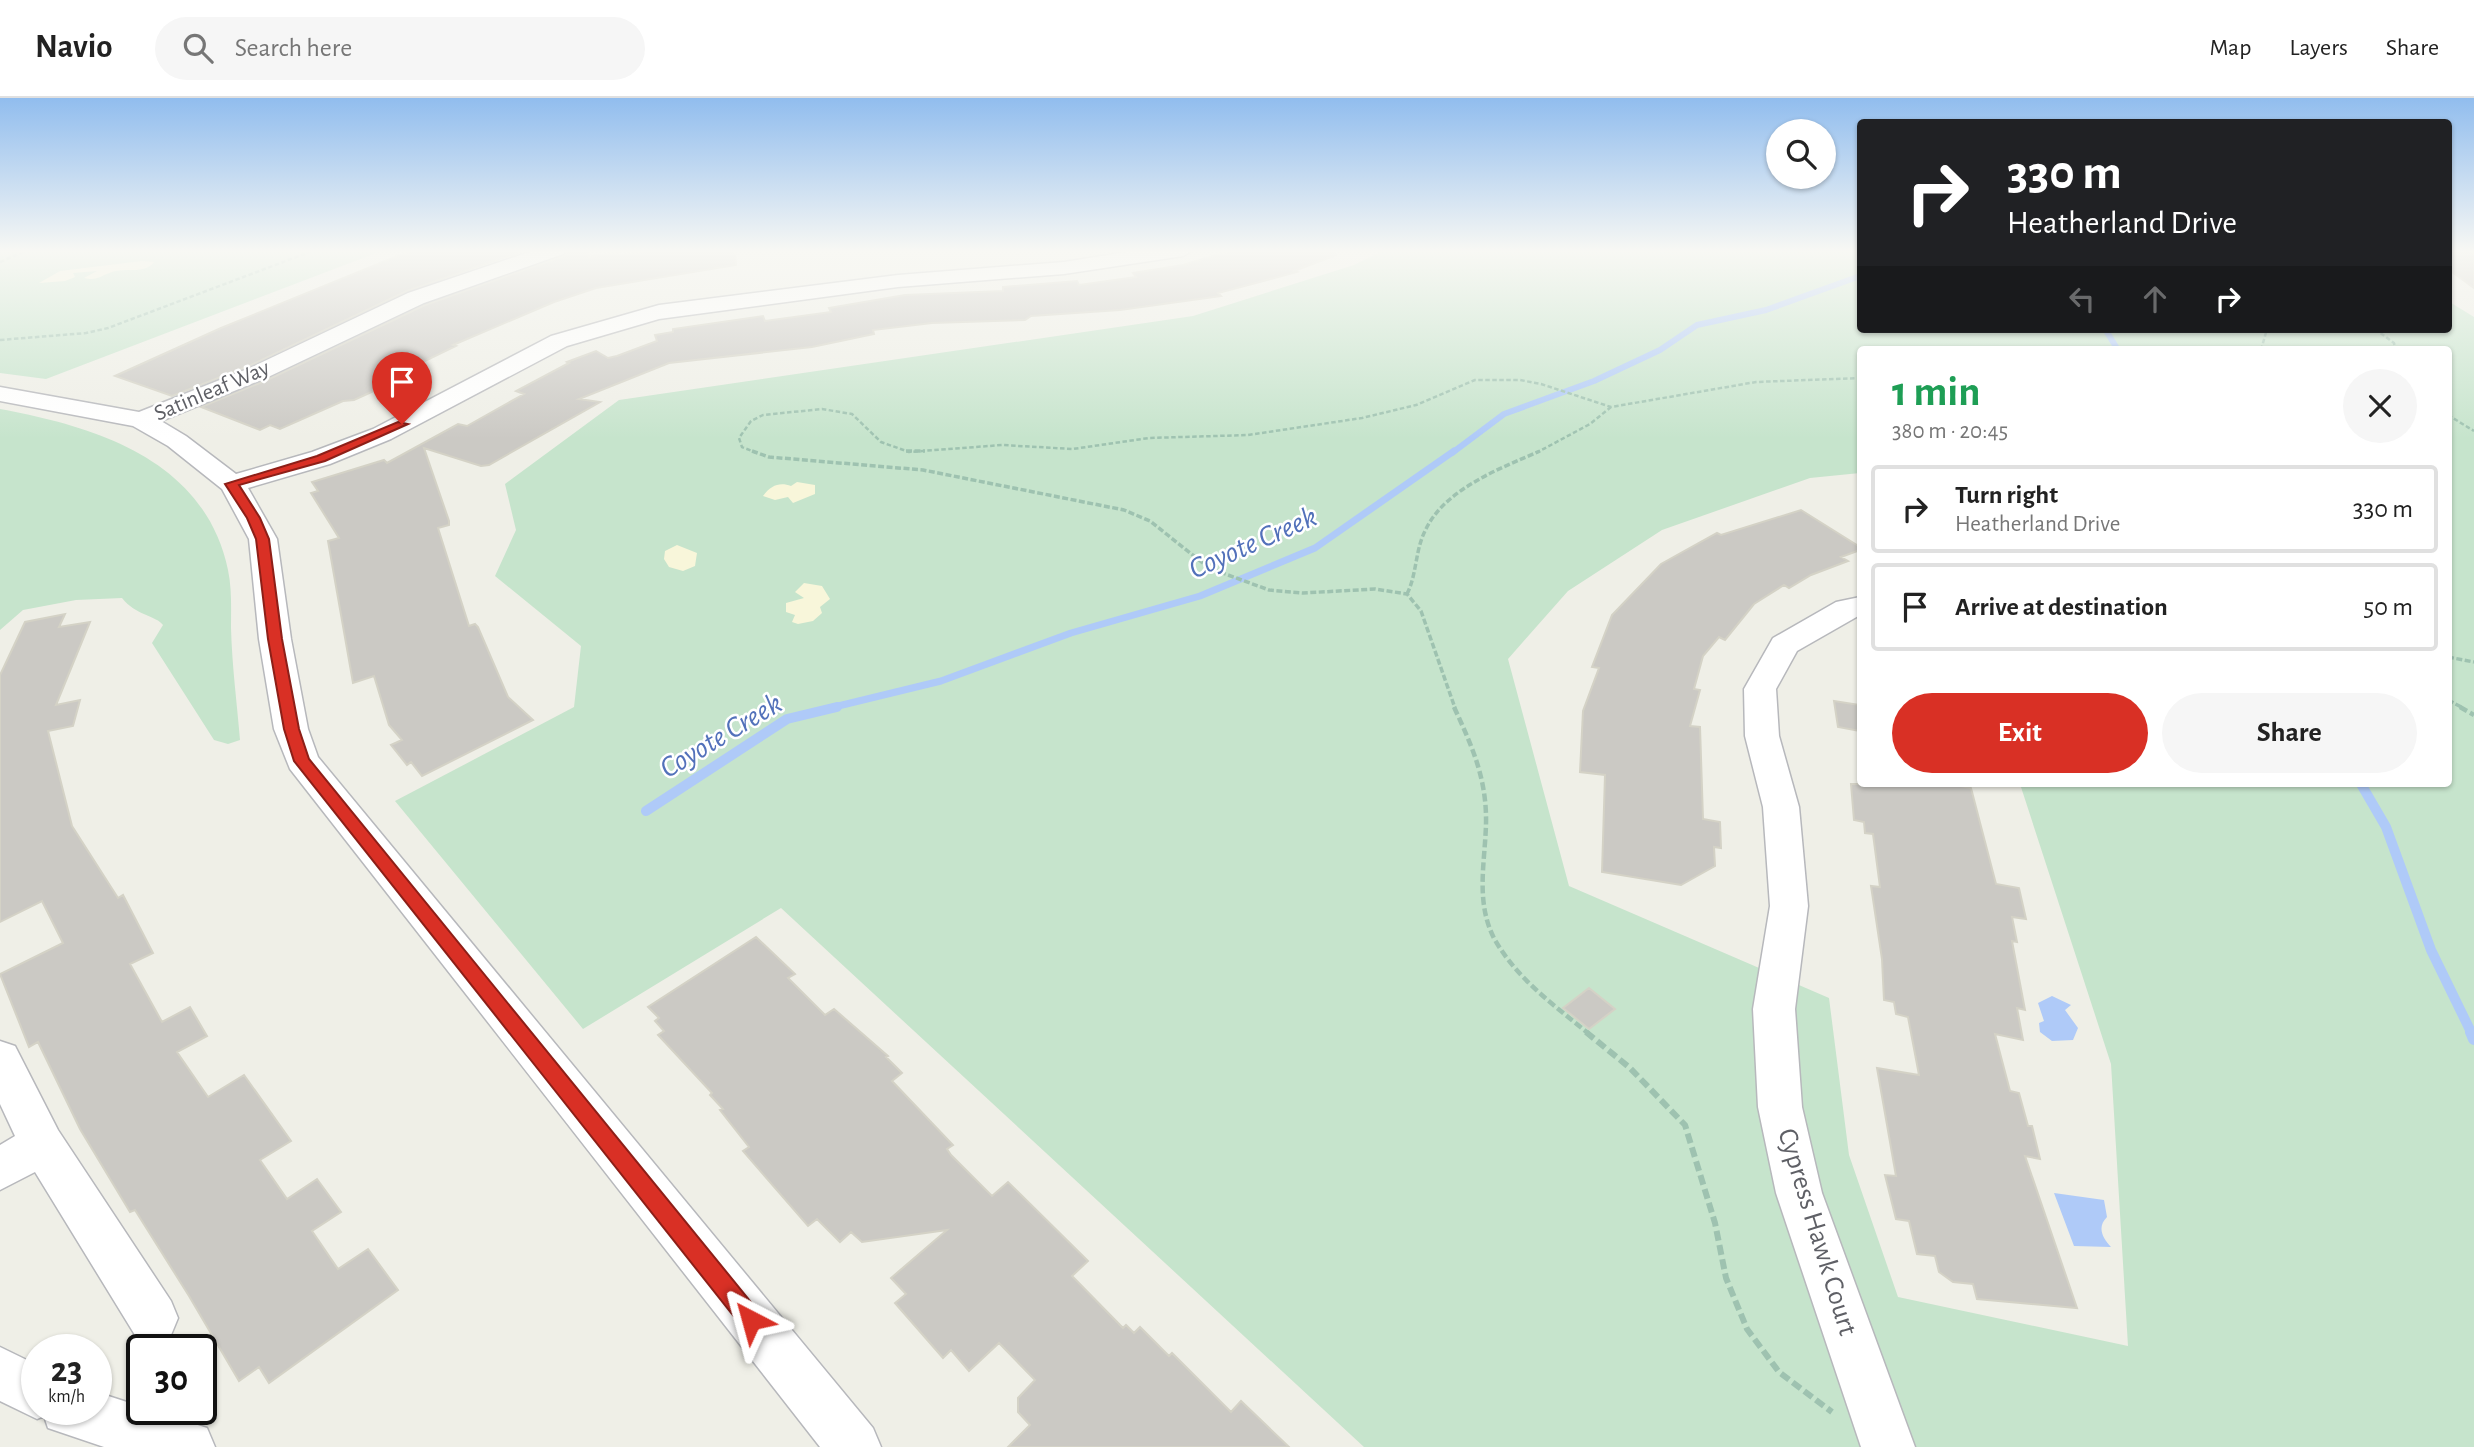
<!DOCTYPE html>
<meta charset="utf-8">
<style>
body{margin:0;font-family:"Alegreya Sans",sans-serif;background:#f6f6f6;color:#222;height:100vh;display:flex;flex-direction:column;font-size:26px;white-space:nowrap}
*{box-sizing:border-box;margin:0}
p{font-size:23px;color:#767676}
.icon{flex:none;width:38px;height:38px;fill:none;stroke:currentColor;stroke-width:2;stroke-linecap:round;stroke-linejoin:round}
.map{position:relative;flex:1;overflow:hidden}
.details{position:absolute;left:1857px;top:248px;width:595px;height:441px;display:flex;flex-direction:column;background:#fff;border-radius:7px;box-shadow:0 2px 5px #0004}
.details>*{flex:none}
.guide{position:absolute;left:1857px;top:21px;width:595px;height:214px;border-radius:7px;box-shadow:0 2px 5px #0004;background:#202124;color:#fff;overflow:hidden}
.buttons{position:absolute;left:1766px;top:21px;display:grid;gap:14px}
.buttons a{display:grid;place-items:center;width:70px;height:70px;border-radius:50%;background:#fff;box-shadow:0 2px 5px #0004;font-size:35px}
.speed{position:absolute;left:21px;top:1236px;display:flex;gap:14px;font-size:35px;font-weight:700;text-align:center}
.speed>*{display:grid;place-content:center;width:91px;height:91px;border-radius:50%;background:#fff;box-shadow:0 2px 5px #0004;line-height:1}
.speed small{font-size:18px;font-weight:400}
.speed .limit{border:4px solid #111;border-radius:10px;background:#fff;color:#111}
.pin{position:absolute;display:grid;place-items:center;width:60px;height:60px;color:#fff;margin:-72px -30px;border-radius:50% 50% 50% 0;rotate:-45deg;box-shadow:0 0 7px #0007}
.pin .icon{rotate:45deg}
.me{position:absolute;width:77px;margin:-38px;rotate:321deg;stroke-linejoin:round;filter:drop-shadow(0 0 5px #0008)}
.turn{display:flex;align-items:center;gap:24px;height:147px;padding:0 35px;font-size:32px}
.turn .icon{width:91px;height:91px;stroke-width:2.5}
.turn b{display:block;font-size:49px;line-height:60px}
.lanes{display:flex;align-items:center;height:66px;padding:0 35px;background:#0003;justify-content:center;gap:35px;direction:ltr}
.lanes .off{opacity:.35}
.round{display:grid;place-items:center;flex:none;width:74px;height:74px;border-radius:37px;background:#f6f6f6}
.headline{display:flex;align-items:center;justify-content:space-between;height:119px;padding:0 35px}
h1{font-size:42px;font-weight:600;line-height:52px;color:#1e9e55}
.button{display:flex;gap:14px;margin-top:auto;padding:14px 35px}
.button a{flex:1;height:80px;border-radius:42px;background:#d93025;color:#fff;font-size:28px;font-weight:600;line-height:80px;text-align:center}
.button a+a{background:#f6f6f6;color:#222}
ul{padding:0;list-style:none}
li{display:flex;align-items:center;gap:21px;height:88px;margin:0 14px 10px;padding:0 21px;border:4px solid #e0e0e0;border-radius:7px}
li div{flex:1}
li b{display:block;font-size:26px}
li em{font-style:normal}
header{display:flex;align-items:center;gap:42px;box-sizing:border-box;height:98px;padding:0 35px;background:#fff;border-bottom:2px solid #e0e0e0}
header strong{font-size:33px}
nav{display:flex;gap:38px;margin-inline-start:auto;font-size:24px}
.search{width:490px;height:63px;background:#f6f6f6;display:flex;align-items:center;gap:18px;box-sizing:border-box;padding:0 24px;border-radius:38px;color:#767676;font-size:26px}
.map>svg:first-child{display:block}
.green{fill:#c6e4cc;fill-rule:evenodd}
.sand{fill:#f8f6da}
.water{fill:#afcaf8}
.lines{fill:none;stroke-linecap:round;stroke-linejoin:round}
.stream-far3{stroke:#afcaf8;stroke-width:6}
.stream-far2{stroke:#afcaf8;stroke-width:7}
.stream-far1{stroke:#afcaf8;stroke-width:10}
.stream{stroke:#afcaf8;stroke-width:12}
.building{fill:#cbc9c4;stroke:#d4d2c6;stroke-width:2}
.street-casing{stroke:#b7b8bc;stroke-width:3}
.path-far3{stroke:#9ec2b0;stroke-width:2.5;stroke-dasharray:4.5 2.5;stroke-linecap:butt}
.path-far2{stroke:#9ec2b0;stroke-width:3.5;stroke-dasharray:6 2.5;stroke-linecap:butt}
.path-far1{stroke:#9ec2b0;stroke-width:4.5;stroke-dasharray:8 3.5;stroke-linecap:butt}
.path{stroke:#9ec2b0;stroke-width:6;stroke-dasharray:10 4.5;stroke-linecap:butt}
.street{fill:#fff;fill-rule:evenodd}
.route{fill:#d93025;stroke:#8d1f18;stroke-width:2}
.labels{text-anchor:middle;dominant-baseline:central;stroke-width:5;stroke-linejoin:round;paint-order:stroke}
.far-street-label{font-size:23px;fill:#5f6066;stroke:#fff}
.street-label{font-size:28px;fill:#5f6066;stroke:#fff}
.water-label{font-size:30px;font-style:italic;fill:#5271ba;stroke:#fff}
</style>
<header>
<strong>Navio</strong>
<div class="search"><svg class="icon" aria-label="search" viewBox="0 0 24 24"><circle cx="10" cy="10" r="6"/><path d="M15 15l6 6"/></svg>Search here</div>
<nav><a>Map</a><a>Layers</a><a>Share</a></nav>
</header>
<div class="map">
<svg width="2474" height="1349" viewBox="0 0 2474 1349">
<rect width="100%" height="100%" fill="#efefe7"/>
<path class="green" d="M0 152H384L46 281 0 275Z
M1384 152H1860V231H2448V203L2474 219V1349H1364L781 810 583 931 395 703 574 609 581 548 495 478 516 432 505 386 619 302 1193 218 1354 167ZM1860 252H2448V686H2020L2111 966 2128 1248 1898 1199 1849 1057 1829 900 1569 788 1508 561 1568 493 1662 432 1810 380 1860 375Z
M0 311C97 329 205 362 228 472 232 491 231 511 231 530 232 568 237 605 240 642L228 646 214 642 152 545 163 527C157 518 135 517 122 500L76 502 23 512 0 532Z"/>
<path class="sand" d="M142 163 154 164C145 176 128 170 116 173 104 175 98 184 84 180L97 173 73 175 75 179 65 183 39 185 60 173Z
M797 384 815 387V396L793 405 788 399 775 402 763 398C771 387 780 384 791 388Z
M677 447 697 455 695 468 683 473 669 469 664 461 665 453Z
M804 485 822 488 830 501 820 509 822 515 813 523 798 526 792 524 795 517 786 514V505L804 500 795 494Z"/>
<path class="water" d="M2052 898 2071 907 2065 912 2078 930 2073 942 2052 943 2040 934 2039 925 2044 923 2038 905Z
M2054 1095 2104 1102 2107 1119C2097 1129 2102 1139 2111 1149L2074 1148Z"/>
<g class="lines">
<path class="stream-far3" d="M2105 231 2118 252
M1452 355 1504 316 1594 283 1660 252 1697 227 1766 212 1860 178"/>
<path class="stream-far2" d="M830 610 941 583 1071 535 1200 498 1315 450 1454 353"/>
<path class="stream-far1" d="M2361 686 2386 729 2431 852 2472 936
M646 713 787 621 837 609"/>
<path class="stream" d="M2471 934 2474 941"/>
</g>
<path class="building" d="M412 152H526L407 193 249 268 172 298 115 278 221 230Z
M568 152H588L589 159 618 154 619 157 657 152H735L736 167 596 190 554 204 453 247 456 248 402 274 409 277 354 302 343 303 280 331 270 327 260 332 201 309 267 282 425 207 564 158Z
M1233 152H1335L1336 157 1294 173 1297 174 1218 195 1221 198 1120 212 1031 218 1025 222 932 225 873 232 874 236 812 249 669 265 579 301 600 304 489 367 481 368 424 350 449 423V427L438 430 469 528 475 526 478 529 508 599 533 622 422 678 411 664 407 667 391 647 402 642 389 627 374 578 353 585 328 443 339 440 311 395 318 393 312 384 384 362 387 365 458 326 467 328 524 296 516 293 569 265 567 264 596 253 608 260 617 258 657 243 655 237 673 234V231L763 218 765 223 831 214 829 210 905 197 1003 193V189L1077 183 1079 187 1136 179 1133 175 1183 167Z
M2448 152 2474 154V190L2448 171Z
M1801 412 1860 449V452L1841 459 1848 463 1811 477 1789 490 1784 487 1754 506 1725 542 1719 539 1703 558 1694 591 1700 592 1690 628 1700 629 1703 721 1720 724 1721 750 1714 749 1715 768 1681 787 1602 774 1605 677 1580 674 1583 613 1599 570 1592 569 1612 517 1661 466 1717 435 1721 437Z
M65 516 59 529 90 524 56 607 80 602 73 628 48 633 72 728 118 800 123 797 153 855 130 866 162 924 190 909 207 938 177 954 208 999 244 977 291 1043 260 1062 287 1101 317 1081 341 1114 312 1133 338 1171 368 1151 398 1192 269 1285 259 1269 239 1283 189 1198 135 1112 130 1114 80 1031 38 944 29 949 0 876 63 845 42 803 0 824V577L25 524Z
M1834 603 1860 607V633L1838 629Z
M1851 686H1949L1971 690 1996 786 2019 790 2026 821 2012 819 2017 844 2012 843 2025 912 2017 910 2023 942 1995 936 2010 993 2019 995 2028 1028H2032L2040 1061 2025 1058 2077 1210 1977 1201 1973 1186 1953 1184 1939 1174 1935 1158 1917 1156 1909 1123 1896 1121 1885 1077 1896 1078 1877 970 1919 977 1908 919 1896 916 1894 904 1884 902 1882 861 1871 788 1880 789 1873 736 1865 735 1864 724 1854 722Z
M756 839 795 876 788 880 825 917 834 911 888 958 886 959 902 975 892 983 953 1047 947 1051 951 1057 992 1098 1008 1084 1088 1163 1072 1178 1123 1230 1126 1227 1134 1235 1140 1229 1169 1258 1172 1255 1231 1314 1241 1303 1289 1349H1008L1030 1327 1018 1314V1300L1035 1282 999 1245 969 1273 951 1252 943 1260 895 1205 906 1196 891 1180 947 1132 862 1144 851 1134 840 1144 817 1121 808 1128 743 1053 749 1049 720 1012 723 1011 710 997 712 995 658 937 664 933 655 923 659 920 648 909Z
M1589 890 1615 911 1589 931 1563 910Z"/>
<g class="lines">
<defs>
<path id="street" d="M535 152H566L563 156 424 205 266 280 161 323 186 338 236 376 312 354 373 331 551 238 659 207 898 177 1064 164 1139 152H1193L1183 158 1064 176 898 189 659 221 567 248 391 341 330 366 248 390 277 441 291 541 308 631 318 659 873 1330 881 1349H820L290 671 274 631 259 541 249 441 222 391 168 348 133 328 0 303V289L139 314 250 270 408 195Z
M1860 499V517L1797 553 1776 591 1779 638 1799 709 1808 808 1795 911 1802 1009 1822 1095 1915 1349H1861L1776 1095 1758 1009 1753 911 1770 808 1763 709 1745 638 1744 591 1773 540 1836 504Z
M0 943 15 948 58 1032 171 1203 178 1220 171 1237 153 1244 135 1237 35 1074 0 1092V1047L15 1038 0 1006Z
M0 1249 37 1267V1311H96V1294L207 1330 215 1349H104L48 1330 44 1318 37 1321 0 1303Z"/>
</defs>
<use href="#street" class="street-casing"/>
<path class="path-far3" d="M0 164 28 152
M2375 231 2394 245 2396 252
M0 242 86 235 108 230 315 152
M2261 252 2267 231
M2448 317 2474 333
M757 355 742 349 739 340 751 323 763 317 822 311 852 316 881 344 909 354 1002 347 1073 351 1149 340 1248 337 1362 320 1416 307 1475 282H1520L1541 286 1611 309 1756 284 1860 280
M1536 355 1590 326 1611 309"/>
<path class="path-far2" d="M752 353 769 359 923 372 1124 412 1150 423 1209 470 1269 492 1303 495 1375 491 1407 496 1421 513 1455 610
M906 353H925
M1407 496C1417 476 1415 453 1425 433 1444 391 1501 370 1540 353
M2448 559 2474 564
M2448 602 2463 610"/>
<path class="path-far1" d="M1454 609C1472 648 1487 681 1486 726 1485 765 1475 805 1495 842 1518 882 1554 907 1589 936
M2460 609 2474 617"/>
<path class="path" d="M1586 934 1630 970 1685 1027 1715 1125 1726 1180 1747 1231 1779 1274 1832 1314"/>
<use href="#street" class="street"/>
</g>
<linearGradient id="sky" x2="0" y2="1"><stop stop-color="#91bdee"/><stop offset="0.45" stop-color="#f8f8f4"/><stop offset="1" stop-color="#f8f8f4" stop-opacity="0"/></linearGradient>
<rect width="2474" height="341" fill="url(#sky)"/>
<path class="route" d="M398 324 408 326 325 363 239 387 260 420 269 441 282 541 299 631 309 661 759 1214 763 1222 759 1230 751 1233 743 1230 294 663 284 631 268 541 256 441 247 420 225 386 317 358Z"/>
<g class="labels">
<g class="far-street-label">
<text transform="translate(212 293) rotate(-23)">Satinleaf Way</text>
</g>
<g class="street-label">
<text transform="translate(1817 1134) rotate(73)">Cypress Hawk Court</text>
</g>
<g class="water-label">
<text transform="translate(1253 445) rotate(-24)">Coyote Creek</text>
<text transform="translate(721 638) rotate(-31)">Coyote Creek</text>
</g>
</g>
</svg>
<div class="buttons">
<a><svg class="icon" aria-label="search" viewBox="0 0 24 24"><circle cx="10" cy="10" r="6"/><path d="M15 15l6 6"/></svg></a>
</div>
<div class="speed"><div>23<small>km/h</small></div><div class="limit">30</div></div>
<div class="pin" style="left:402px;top:326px;background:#d93025"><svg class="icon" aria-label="arrive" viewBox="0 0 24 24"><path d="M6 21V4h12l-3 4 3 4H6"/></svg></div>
<svg class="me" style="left:751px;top:1222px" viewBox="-20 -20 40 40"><path d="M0-17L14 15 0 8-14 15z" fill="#d93025" stroke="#fff" stroke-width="4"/></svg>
<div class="guide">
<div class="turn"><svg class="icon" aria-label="right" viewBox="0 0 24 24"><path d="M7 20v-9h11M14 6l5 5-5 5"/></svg><div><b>330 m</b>Heatherland Drive</div></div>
<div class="lanes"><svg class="icon off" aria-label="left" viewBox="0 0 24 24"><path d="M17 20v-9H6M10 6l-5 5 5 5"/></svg><svg class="icon off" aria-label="ahead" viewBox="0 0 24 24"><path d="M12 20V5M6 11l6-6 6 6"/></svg><svg class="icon" aria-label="right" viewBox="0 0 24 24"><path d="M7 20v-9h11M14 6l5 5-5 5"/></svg></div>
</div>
<section class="details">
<div class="headline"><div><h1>1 min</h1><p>380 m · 20:45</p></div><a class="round"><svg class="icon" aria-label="close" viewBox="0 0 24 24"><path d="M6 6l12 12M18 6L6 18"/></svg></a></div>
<ul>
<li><svg class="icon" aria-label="right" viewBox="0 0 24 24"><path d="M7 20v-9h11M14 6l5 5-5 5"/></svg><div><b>Turn right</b><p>Heatherland Drive</p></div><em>330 m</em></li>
<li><svg class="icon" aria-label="arrive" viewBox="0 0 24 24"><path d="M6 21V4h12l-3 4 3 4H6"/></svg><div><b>Arrive at destination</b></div><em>50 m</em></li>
</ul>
<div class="button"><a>Exit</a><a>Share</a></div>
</section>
</div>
